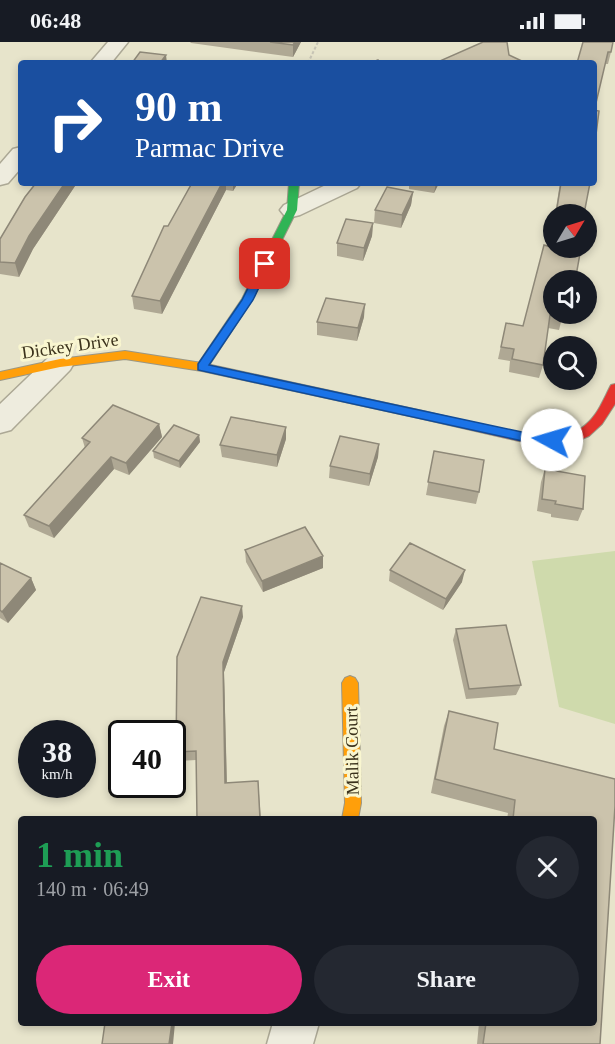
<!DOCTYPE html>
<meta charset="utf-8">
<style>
body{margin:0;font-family:"Times New Roman",serif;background:#242831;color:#f1f3f6;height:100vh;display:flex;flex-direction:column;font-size:22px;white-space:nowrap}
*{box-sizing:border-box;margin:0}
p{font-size:20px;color:#9ea1a6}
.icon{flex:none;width:33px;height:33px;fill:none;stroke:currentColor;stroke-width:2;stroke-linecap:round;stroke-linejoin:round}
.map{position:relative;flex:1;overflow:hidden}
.drawer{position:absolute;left:18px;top:774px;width:579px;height:210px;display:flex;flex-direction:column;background:#171b24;border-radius:6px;box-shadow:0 3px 9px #0003}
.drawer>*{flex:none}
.top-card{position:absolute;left:18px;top:18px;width:579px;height:126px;border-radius:6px;box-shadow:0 3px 9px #0003;background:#1a4fa0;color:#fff;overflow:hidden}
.needle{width:39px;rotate:52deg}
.tools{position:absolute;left:543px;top:162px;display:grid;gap:12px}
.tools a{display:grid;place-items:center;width:54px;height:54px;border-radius:50%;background:#171b24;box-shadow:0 3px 9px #0003;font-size:30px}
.speed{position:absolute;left:18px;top:678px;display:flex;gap:12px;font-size:30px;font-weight:700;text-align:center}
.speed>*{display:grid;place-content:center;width:78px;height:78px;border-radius:50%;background:#171b24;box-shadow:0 3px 9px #0003;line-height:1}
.speed small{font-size:15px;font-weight:400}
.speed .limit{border:3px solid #111;border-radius:9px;background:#fff;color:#111}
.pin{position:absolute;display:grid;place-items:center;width:51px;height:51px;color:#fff;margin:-26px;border-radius:12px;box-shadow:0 3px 9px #0006}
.me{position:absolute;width:66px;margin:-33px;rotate:276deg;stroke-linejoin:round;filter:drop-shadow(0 0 4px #0008)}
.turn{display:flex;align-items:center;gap:21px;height:126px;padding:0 18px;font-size:27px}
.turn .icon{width:78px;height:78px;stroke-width:2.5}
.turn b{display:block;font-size:42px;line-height:51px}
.round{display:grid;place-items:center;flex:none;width:63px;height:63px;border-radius:32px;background:#242831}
.overview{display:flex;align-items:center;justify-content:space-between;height:102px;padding:0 18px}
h1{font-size:36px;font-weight:700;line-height:45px;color:#1e9e55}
.action{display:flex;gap:12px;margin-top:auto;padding:12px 18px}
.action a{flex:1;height:69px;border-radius:36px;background:#db2777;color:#fff;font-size:24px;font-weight:700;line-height:69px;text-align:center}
.action a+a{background:#242831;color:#f1f3f6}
.status{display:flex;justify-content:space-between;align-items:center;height:42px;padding:0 30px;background:#171b24;direction:ltr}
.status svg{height:16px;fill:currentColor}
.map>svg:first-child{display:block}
.green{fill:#cfdaac}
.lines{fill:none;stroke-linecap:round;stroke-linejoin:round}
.street-casing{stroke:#aca895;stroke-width:3}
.fast-casing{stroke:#9b9784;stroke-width:2}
.slow-casing{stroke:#9b9784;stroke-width:2}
.jam-casing{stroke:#9b9784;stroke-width:2}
.path{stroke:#c7c4b5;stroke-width:2;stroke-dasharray:3 2;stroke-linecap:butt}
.street{fill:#eeecde;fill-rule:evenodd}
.fast{fill:#30b455;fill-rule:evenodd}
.slow{fill:#ff9f0a;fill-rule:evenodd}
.jam{fill:#e5322d;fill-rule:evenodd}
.wall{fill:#afa894}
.shaded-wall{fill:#8e8878}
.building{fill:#cbc3ac;stroke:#8e8878;stroke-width:1.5}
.route{fill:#1a73e8;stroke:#114b97;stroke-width:1.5}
.labels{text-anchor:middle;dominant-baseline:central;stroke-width:6;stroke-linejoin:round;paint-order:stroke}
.street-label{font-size:18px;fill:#3b321c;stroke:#f9f6d0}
</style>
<div class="status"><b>06:48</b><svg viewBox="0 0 49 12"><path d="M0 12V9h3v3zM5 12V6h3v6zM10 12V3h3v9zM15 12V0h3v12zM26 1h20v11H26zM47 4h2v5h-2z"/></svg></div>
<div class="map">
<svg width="615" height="1002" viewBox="0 0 615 1002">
<rect width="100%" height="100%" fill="#e7e4cb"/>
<path class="green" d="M615 509V682L559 665 532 519Z"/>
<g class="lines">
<defs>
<path id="street" d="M108 0H128L111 21H90Z
M21 105V126L8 141 0 143V122L13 107Z
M330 141H361L357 146 300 173 292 175 284 173 280 168 284 163Z
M60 311 70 314 74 321 70 328 11 388 0 391V362L50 314Z
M273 981H319L313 1002H267Z"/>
<path id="fast" d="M289 141H299L297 168 252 258 206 328H198L196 325 198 322 242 257 287 168Z"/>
<path id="slow" d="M125 309 202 321 423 369 429 373 423 377 202 329 125 317 60 325 0 338V330L60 317Z
M350 634 355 636 358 641 361 761 358 777H342L345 761 342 641 345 636Z"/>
<path id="jam" d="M615 342V362L602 382 589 394 568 403 556 404 519 399 423 377 417 373 423 369C458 376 551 407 580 387 597 376 602 360 611 343Z"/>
</defs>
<use href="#street" class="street-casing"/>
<use href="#fast" class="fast-casing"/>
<use href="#slow" class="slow-casing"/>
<use href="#jam" class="jam-casing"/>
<path class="path" d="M308 21 318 0"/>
<use href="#street" class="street"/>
<use href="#fast" class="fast"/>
<use href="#slow" class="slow"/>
<use href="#jam" class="jam"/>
</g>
<path class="wall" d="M190 0H301L293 15 191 1Z
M583 0 611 10 608 22H605L594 68V108V21Z
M36 141H77L33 207 19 235 0 232V197Z
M192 141H238L233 149 226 148 162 272 134 267 132 254Z
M409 141H439L434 151 409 147Z
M560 141H590L584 172H555Z
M413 150 411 163 401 186 374 181 375 168Z
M554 180V206L576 234 575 238H554L563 272 559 288 548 286 543 323 539 336 509 330 510 319 498 317 506 281 523 284 549 204Z
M373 181 372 194 363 219 337 214V201Z
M364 275 357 299 317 293V280Z
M159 382 162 395 129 433 114 427 54 496 29 485 24 473 85 406 82 396Z
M199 393 200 400 180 426 154 416 153 409Z
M286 397 277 425 222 415 220 403Z
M379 402 378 415 369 444 329 436 330 424Z
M434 409 479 450 476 462 426 453Z
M545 427 583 467 578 479 551 475V472L537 469 541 440Z
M245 508 323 526 263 550 246 520Z
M0 521 31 536 36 548 8 581 0 576Z
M390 528 462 540 443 568 389 539Z
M243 575 224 630 227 741 258 739 261 777 196 718 179 719 176 710Z
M456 587 521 643 516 653 466 657 453 598Z
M449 669 494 707 615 737 600 1002H477L479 981H594V777H507L508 771 431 751 444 684Z"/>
<path class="shaded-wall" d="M295 0H301L293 15V3Z
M166 13 167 21H160Z
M65 141H77L33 207 19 235 15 221 29 194Z
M222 141H226V148L162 272 160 259Z
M233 141H238L233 149Z
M436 141H439L434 151Z
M413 150 411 163 401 186 402 173Z
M373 181 372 194 363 219 364 206Z
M365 262 364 275 357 299 358 286Z
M159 382 162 395 129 433 126 421Z
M286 385V397L277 425V413Z
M199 393 200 400 180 426 179 419Z
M379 402 378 415 369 444 370 432Z
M111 415 114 427 54 496 49 484Z
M323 514V526L263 550 262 539Z
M465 528 462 540 443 568 446 557Z
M31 536 36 548 8 581 2 570Z
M242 564 243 575 224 630 227 750 225 741 223 620Z
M172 981H175L173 1002H169Z"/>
<path class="building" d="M270 0H295L293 3Z
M483 0H507L509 13 526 21H447L442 18Z
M583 0H613L611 10H608L596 61H594V21H577Z
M140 10 166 13 160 21H132Z
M378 18 380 21H370Z
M594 68 599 69 594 108Z
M36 141H65L29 194 15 221 0 220V197L25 155Z
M192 141H222L160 259 132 254 164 184H168Z
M561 141H590L584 172H556Z
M387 145 413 150 402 173 375 168Z
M346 177 373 181 364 206 337 201Z
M554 187V206H581L576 234 571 233 570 238H554V272H563L562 275 550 273 543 323 512 317 514 307 501 305 506 281 523 284 544 203 551 205Z
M326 256 365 262 358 286 317 280Z
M113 363 159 382 126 421 111 415 49 484 24 473 90 400 82 396Z
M231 375 286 385 277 413 220 403Z
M174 383 199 393 179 419 153 409Z
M340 394 379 402 370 432 330 424Z
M434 409 484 418 479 450 428 440Z
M545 427 585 434 583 467 555 462 556 459 542 457Z
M305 485 323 514 262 539 245 508Z
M410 501 465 528 446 557 390 528Z
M0 521 31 536 2 570 0 568Z
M201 555 242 564 223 620 225 741 258 739 260 777H197L196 709 176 710 177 615Z
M506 583 521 643 469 647 456 587Z
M449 669 498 681 494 707 615 737V764L600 1002H483L486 981H594V777H513L515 758 435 737Z
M105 981H172L169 1002H102Z"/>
<path class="route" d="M265 219 270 222 253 258 209 323 536 393 556 395V401L536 402 198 328V322L242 258 260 222Z"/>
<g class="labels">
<g class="street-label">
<text transform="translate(70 304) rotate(-8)">Dickey Drive</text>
<text transform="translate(352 709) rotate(-91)">Malik Court</text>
</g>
</g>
</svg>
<div class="tools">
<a><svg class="needle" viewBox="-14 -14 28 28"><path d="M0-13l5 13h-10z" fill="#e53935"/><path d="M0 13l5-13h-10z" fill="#9ea1a6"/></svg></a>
<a><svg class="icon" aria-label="sound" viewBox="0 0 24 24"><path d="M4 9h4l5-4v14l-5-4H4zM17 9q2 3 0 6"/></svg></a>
<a><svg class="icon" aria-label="search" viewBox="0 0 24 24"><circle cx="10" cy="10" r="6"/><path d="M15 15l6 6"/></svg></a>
</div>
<div class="speed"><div>38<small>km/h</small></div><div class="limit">40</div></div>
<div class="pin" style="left:265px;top:222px;background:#d93025"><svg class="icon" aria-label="arrive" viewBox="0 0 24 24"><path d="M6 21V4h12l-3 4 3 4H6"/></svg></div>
<svg class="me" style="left:552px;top:398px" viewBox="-20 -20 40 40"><circle r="19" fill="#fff"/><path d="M0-13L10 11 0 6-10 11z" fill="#1a73e8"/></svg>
<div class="top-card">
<div class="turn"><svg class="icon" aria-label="right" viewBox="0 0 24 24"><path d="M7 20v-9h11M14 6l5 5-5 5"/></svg><div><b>90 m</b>Parmac Drive</div></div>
</div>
<section class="drawer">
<div class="overview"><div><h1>1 min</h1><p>140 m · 06:49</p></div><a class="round"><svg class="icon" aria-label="close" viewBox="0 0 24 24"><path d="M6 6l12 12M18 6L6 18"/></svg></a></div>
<div class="action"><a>Exit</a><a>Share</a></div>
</section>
</div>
